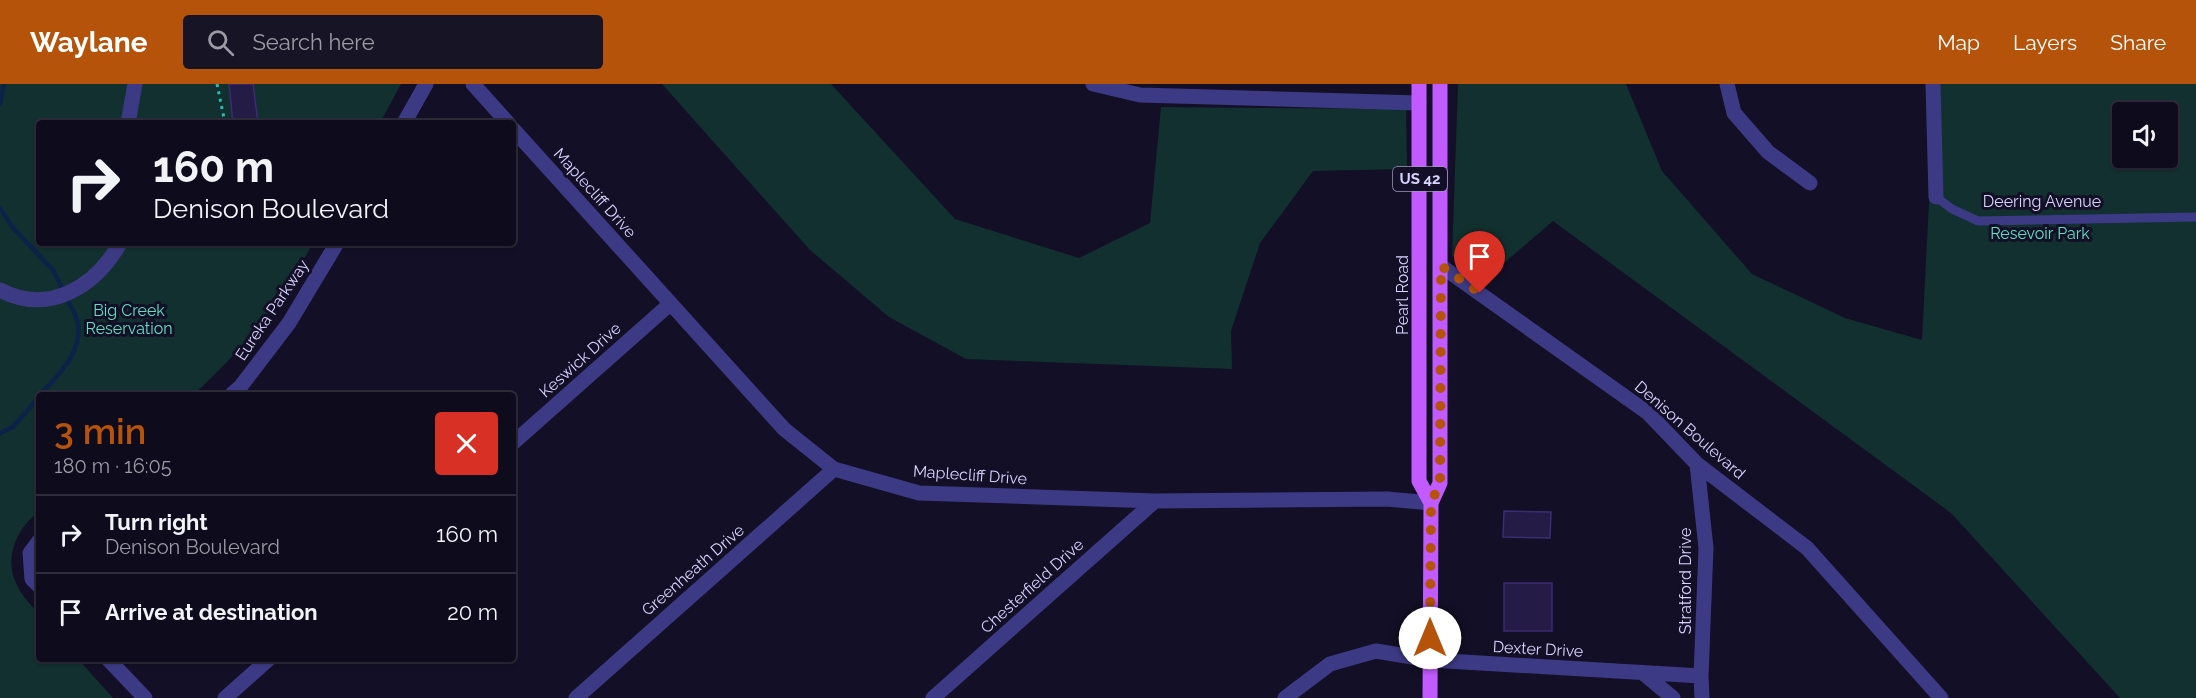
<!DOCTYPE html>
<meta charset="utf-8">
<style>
body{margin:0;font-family:Raleway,sans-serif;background:#171425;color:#f1f3f6;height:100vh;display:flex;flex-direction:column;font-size:22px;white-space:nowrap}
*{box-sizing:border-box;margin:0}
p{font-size:20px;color:#9b9ba3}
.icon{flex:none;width:33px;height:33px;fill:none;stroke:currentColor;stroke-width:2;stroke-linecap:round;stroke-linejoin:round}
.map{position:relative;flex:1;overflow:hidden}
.details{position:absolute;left:36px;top:308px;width:480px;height:270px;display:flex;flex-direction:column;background:#0e0b1c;border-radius:6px;box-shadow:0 2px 4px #0004,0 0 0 2px #2e2b3b}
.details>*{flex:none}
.banner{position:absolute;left:36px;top:36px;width:480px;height:126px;border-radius:6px;box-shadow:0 2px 4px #0004,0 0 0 2px #2e2b3b;background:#0e0b1c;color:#f1f3f6;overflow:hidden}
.fabs{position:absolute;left:2112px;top:18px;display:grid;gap:12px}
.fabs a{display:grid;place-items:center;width:66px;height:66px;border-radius:6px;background:#0e0b1c;box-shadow:0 2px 4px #0004,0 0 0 2px #2e2b3b;font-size:30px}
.pin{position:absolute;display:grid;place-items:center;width:51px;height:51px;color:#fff;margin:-62px -26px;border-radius:50% 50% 50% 0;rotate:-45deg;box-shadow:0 0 6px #0007}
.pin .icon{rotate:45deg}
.me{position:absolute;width:66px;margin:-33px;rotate:0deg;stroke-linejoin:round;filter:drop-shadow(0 0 4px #0008)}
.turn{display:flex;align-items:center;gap:21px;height:126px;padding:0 18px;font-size:27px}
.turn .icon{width:78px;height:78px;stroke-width:2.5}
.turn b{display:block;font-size:42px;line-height:51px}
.round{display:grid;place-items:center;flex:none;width:63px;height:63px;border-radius:6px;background:#171425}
.summary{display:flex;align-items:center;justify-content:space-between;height:102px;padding:0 18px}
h1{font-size:36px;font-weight:600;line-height:45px;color:#b45309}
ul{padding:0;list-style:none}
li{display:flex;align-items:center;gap:18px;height:78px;padding:0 18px;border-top:2px solid #2e2b3b}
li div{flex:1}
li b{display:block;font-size:22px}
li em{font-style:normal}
header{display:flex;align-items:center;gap:36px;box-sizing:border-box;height:84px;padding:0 30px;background:#b45309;color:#fff}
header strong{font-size:28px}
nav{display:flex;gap:33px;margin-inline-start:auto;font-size:21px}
.search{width:420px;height:54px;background:#171425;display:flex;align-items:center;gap:15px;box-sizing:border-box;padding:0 21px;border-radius:6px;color:#9b9ba3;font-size:22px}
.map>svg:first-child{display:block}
.green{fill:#12302f;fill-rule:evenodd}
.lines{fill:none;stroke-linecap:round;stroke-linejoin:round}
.stream{stroke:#0c2248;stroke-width:4.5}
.building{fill:#241b47;stroke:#3b2d73;stroke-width:1.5}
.path{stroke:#2fb8b0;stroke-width:3;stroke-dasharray:3 4.5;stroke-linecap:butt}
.service{stroke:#3d3a85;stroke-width:9}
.minor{stroke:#3d3a85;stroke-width:15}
.primary{stroke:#c25bff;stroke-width:15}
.route{stroke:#b45309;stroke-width:10;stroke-dasharray:0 18}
.labels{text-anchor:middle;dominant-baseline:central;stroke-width:6;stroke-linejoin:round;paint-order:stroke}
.shield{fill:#130f26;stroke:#9e99be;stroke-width:1.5}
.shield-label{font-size:15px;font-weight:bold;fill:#d9d4ff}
.street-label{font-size:16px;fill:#d9d4ff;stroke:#130f26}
.park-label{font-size:16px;fill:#5fe0c0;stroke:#130f26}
</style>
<header>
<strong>Waylane</strong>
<div class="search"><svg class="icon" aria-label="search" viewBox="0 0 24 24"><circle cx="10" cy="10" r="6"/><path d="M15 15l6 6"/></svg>Search here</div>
<nav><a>Map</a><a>Layers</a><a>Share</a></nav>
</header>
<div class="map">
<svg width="2196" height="614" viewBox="0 0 2196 614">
<rect width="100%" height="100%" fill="#130f26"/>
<path class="green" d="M0 0H401L380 39H39V159H313C282 215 241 268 194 310H39V428C17 443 4 474 16 499 21 511 31 521 39 530V574L78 575 113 614H0Z
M662 0H831L955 135 1079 174 1150 139 1161 23 1406 25 1407 85 1313 87 1260 159 1231 247 1232 285 966 275 889 233 810 166Z
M1458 0H1626L1662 87 1752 190 1845 234 1922 256 1935 0H2196V614H2120L1951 429 1553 137 1482 198 1452 172ZM2122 28H2168V74H2122Z"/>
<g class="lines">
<path class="stream" d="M0 20 4 0
M0 124 13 144 53 186 63 206
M41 310C59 290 85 266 77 236 75 228 70 221 66 214
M0 349 13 343 39 313"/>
</g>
<path class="building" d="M229 0H253L258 39H233Z
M1504 427 1551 428 1550 454 1503 453Z
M1504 499H1552V547H1504Z"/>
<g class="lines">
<path class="path" d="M217 0 225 39"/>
<path class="service" d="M1936 113 1952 125 1978 137 2196 133"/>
<path class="minor" d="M473 0 508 39
M1093 0 1140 11 1419 19
M1727 0 1734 29 1768 68 1810 99
M1933 0 1936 113
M128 39 135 0
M404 39 426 0
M513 45 784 345 834 385 919 409 1155 417 1387 415 1431 419
M1441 182 1648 329 1697 380 1807 464 1941 614
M0 206C49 232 96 202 120 159
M232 310 241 302 289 239 337 159
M513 359 670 220
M1697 380 1706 464 1701 592 1702 614
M39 457 30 469 32 495 39 502
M107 574 145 614
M1643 589 1673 614
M225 614 270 574
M576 614 834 385
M933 614 1155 417
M1285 614 1330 580 1376 567 1430 576 1701 592"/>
<path class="primary" d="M1419 0V397L1431 419
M1430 614 1431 419 1440 399V0"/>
</g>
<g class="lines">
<path class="route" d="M1430 554 1431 419 1440 399 1441 182 1480 209"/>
</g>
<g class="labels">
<rect class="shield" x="1393" y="83" width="54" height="24" rx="4.5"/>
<g class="shield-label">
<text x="1420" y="95">US 42</text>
</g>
<g class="street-label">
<text transform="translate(595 109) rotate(48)">Maplecliff Drive</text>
<text x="2042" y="117">Deering Avenue</text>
<text transform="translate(1402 211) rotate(-90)">Pearl Road</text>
<text transform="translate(272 226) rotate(-56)">Eureka Parkway</text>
<text transform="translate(580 276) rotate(-42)">Keswick Drive</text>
<text transform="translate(1690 346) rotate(41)">Denison Boulevard</text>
<text transform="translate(970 391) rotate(4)">Maplecliff Drive</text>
<text transform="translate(693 486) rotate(-41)">Greenheath Drive</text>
<text transform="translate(1685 497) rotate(-90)">Stratford Drive</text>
<text transform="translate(1032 502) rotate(-42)">Chesterfield Drive</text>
<text transform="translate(1538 565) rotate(3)">Dexter Drive</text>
</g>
<g class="park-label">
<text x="2040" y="149">Resevoir Park</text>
<text x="129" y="226">Big Creek<tspan x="129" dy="18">Reservation</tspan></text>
</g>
</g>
</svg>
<div class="fabs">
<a><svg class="icon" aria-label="sound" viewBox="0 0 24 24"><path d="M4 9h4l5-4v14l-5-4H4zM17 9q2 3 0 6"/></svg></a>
</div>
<div class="pin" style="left:1480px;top:209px;background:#d93025"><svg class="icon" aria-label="arrive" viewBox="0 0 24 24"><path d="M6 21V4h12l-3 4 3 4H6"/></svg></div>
<svg class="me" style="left:1430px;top:554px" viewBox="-20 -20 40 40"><circle r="19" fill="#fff"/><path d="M0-13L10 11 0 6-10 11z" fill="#b45309"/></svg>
<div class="banner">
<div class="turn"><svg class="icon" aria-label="right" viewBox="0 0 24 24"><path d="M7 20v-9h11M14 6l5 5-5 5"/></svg><div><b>160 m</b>Denison Boulevard</div></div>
</div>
<section class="details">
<div class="summary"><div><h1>3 min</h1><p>180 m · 16:05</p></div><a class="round" style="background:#d93025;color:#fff"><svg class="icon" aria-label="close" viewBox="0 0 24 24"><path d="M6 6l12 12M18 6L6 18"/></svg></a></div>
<ul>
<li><svg class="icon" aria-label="right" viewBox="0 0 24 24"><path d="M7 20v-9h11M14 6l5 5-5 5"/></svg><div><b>Turn right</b><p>Denison Boulevard</p></div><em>160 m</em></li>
<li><svg class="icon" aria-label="arrive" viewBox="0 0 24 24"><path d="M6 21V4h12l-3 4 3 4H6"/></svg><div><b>Arrive at destination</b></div><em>20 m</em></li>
</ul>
</section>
</div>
